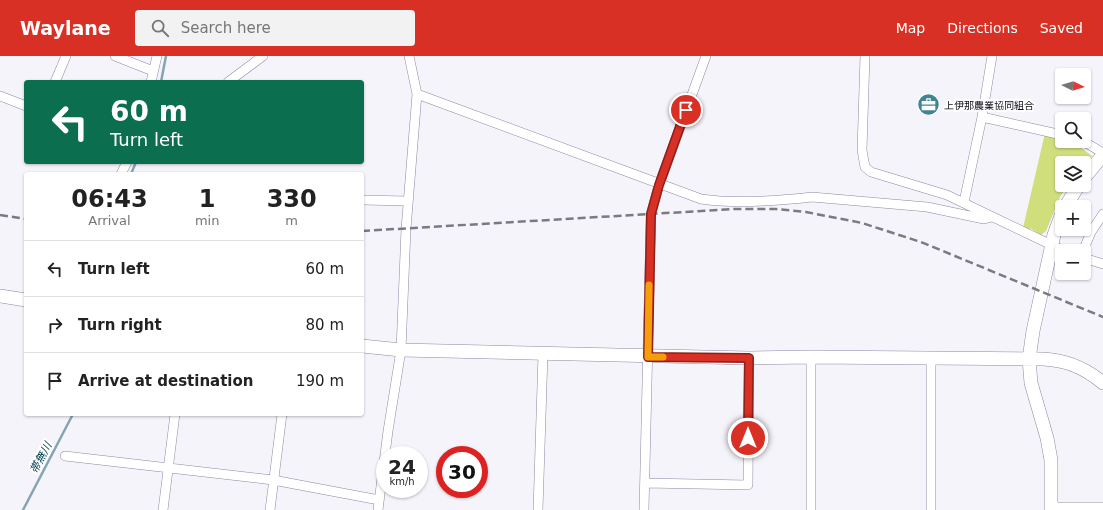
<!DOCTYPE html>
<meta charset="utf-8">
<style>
body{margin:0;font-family:"DejaVu Sans","Noto Sans JP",sans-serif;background:#f2f2f2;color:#222;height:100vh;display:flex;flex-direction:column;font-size:15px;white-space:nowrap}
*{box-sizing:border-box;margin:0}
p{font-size:13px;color:#767676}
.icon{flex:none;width:22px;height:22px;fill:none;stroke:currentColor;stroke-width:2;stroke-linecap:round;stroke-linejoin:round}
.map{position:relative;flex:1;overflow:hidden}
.drawer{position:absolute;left:24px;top:116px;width:340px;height:244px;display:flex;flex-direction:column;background:#fff;border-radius:4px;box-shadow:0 1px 3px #0004}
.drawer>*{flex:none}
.top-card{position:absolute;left:24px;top:24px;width:340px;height:84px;border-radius:4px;box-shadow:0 1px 3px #0004;background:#0b6e4f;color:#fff;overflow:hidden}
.needle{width:26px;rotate:95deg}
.buttons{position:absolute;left:1055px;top:12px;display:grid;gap:8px}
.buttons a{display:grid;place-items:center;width:36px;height:36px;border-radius:4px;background:#fff;box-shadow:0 1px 3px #0004;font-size:20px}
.speed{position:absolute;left:376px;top:390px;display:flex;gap:8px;font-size:20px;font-weight:700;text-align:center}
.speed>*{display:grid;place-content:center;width:52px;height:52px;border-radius:50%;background:#fff;box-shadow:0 1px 3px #0004;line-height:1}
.speed small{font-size:10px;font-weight:400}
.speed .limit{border:6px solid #d22;background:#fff;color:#111}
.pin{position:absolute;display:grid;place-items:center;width:34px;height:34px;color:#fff;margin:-17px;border:2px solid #fff;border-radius:50%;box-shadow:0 1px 4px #0007}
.me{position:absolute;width:44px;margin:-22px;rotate:0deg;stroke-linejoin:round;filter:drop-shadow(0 0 3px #0008)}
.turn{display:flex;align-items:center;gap:14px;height:84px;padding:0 20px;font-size:18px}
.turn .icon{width:52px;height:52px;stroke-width:2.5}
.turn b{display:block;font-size:28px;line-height:34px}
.eta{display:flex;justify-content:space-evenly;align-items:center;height:68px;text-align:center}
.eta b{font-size:24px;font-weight:700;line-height:28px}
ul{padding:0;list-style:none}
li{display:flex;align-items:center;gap:12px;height:56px;padding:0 20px;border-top:1px solid #e0e0e0}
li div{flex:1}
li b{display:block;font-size:15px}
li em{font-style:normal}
header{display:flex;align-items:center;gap:24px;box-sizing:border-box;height:56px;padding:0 20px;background:#d93025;color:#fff}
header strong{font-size:19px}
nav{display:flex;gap:22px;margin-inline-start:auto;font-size:14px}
.search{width:280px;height:36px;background:#f2f2f2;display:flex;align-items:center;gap:10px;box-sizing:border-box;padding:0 14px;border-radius:4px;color:#767676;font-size:15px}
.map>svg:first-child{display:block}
.green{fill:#d1de7c}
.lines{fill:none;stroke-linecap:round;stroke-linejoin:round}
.stream{stroke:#86a4b2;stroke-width:2.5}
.street-casing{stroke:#8f87a2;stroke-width:10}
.secondary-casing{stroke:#8f87a2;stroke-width:14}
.street{stroke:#fff;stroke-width:9}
.secondary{stroke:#fff;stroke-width:13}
.rail{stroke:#7b7981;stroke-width:2.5;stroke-dasharray:8 4;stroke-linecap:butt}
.route-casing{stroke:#8d1f18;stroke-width:10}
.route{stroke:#d93025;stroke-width:7}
.slow{stroke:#f59e0b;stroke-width:7}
.labels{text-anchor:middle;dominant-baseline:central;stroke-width:4;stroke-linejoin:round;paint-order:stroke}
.poi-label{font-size:10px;fill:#100d17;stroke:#fff;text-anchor:start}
.water-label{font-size:11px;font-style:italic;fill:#003f4f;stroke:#fff}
</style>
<header>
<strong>Waylane</strong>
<div class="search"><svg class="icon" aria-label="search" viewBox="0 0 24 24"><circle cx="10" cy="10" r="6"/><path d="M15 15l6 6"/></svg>Search here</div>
<nav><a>Map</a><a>Directions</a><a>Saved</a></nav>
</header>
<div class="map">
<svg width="1103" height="454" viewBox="0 0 1103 454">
<rect width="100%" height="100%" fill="#f6f4fb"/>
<path class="green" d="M1045 77 1062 81V85H1072L1092 100 1084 110V107H1062V129H1068L1060 141 1046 175 1041 179 1030 172 1029 176 1023 172Z"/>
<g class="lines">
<path class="stream" d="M161 26 166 0
M131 118 136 106
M23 454 73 358"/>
<defs>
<path id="street" d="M115 0 153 15
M865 0 862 94 865 111 871 116 947 139 1064 195
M55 26 66 0
M151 26 157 0
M228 26 263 0
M417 38 701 143C735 148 777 145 812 141L927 151 984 163 992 161
M0 40 26 50
M982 61 1062 79
M1083 85 1103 97
M121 118 127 106
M362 144 408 145
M964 146 982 61 992 0
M1083 195 1091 176 1103 158
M1084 202 1103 208
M811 301V454
M65 400 273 424 379 444
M645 427 748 429 749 302
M1051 451H1103
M163 454 175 358
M270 454 282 358
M378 454 388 375 401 294 406 173 417 38 409 0
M538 454 543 298
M644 454 651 158 659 129 706 0
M931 454V302"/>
<path id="secondary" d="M1084 122 1103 99
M1065 151 1079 129
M0 240 26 244
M362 290 401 294 749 302 811 301 1043 303C1067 304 1085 312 1103 327
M1051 454V404L1047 382 1031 327 1029 303 1033 275 1054 179 1062 157"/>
</defs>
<use href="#street" class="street-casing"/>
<use href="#secondary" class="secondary-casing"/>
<use href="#street" class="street"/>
<use href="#secondary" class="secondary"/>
<path class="rail" d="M0 159 26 163
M362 175 735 153H776L806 156 862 167 921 186 1103 261"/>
</g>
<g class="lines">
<defs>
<path id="route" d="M686 54 659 129 651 158 648 301 749 302 748 382"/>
</defs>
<use href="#route" class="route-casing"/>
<use href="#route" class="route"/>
<path class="slow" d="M649 229 648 301H663"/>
</g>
<defs>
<symbol id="office-disc" viewBox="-11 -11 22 22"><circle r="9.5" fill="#408592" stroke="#fff"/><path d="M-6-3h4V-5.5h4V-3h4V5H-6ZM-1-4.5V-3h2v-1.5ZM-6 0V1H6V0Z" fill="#fff"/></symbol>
</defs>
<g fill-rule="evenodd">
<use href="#office-disc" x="916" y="36" width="25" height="25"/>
</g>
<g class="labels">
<g class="poi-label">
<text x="944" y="49">上伊那農業協同組合</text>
</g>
<g class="water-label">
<text transform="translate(41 402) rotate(-62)">帯無川</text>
</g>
</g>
</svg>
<div class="buttons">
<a><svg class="needle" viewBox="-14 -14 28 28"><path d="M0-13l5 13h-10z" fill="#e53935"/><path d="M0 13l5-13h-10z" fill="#767676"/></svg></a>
<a><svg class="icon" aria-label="search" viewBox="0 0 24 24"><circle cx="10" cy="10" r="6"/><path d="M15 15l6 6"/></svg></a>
<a><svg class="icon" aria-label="layers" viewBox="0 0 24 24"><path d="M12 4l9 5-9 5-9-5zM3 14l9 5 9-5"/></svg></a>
<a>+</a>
<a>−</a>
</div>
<div class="speed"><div>24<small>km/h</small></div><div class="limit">30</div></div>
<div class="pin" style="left:686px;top:54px;background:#d93025"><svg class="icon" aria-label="arrive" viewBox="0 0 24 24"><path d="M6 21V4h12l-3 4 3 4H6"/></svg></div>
<svg class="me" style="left:748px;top:382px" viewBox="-20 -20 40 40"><circle r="17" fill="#d93025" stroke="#fff" stroke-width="3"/><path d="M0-11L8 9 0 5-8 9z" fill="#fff"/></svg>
<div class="top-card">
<div class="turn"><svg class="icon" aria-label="left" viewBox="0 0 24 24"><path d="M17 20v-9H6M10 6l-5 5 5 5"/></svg><div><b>60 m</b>Turn left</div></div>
</div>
<section class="drawer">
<div class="eta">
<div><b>06:43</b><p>Arrival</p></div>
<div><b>1</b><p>min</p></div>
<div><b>330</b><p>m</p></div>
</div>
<ul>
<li><svg class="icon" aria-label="left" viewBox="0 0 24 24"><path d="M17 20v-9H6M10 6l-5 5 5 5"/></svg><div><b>Turn left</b></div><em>60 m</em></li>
<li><svg class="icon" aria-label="right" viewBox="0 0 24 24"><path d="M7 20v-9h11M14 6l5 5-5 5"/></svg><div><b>Turn right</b></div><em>80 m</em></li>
<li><svg class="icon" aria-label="arrive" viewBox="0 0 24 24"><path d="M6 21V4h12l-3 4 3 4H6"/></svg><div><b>Arrive at destination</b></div><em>190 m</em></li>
</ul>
</section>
</div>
